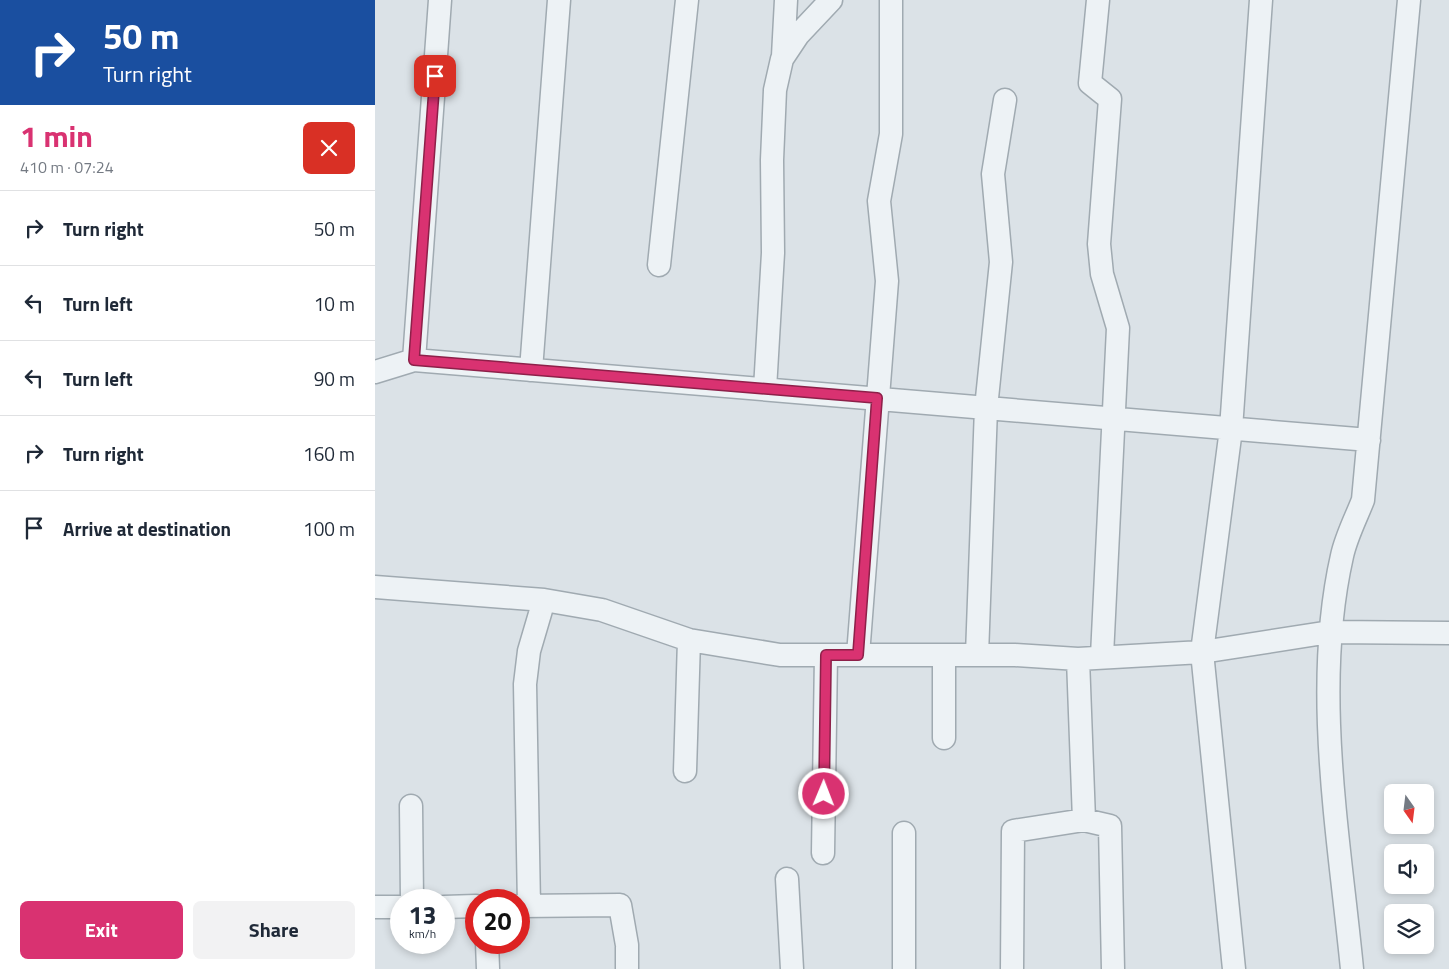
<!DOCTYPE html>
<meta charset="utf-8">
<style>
body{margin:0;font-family:"Titillium Web",sans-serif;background:#f2f2f3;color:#1f2937;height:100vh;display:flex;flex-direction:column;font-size:19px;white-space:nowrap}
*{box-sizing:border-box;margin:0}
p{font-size:16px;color:#747a83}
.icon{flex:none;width:28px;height:28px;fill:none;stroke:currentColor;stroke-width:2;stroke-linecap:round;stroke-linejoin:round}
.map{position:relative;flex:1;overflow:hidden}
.sheet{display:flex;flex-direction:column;background:#fff;width:375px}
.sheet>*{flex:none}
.guide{background:#1a4fa0;color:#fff;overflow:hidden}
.needle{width:32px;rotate:166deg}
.tools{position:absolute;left:1009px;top:784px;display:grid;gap:10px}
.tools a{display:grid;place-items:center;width:50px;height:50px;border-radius:8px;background:#fff;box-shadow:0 2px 8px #0003;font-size:25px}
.speed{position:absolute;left:15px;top:889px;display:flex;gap:10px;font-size:25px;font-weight:700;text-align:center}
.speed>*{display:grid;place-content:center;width:65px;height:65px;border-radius:50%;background:#fff;box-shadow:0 2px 8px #0003;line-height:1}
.speed small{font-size:12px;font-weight:400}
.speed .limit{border:8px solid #d22;background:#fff;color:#111}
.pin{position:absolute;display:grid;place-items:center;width:42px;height:42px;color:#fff;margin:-21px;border-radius:10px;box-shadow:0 2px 8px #0006}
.me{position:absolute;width:55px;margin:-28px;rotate:1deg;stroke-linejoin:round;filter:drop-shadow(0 0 4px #0008)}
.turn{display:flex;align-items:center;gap:18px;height:105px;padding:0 20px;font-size:22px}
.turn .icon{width:65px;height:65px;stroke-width:2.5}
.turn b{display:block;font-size:35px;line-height:42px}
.round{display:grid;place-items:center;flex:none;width:52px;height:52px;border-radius:8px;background:#f2f2f3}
.head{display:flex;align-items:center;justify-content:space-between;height:85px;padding:0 20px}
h1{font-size:30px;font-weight:700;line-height:38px;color:#d93271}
.button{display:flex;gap:10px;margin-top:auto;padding:10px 20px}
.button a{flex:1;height:58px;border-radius:8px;background:#d93271;color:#fff;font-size:20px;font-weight:700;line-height:58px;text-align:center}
.button a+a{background:#f2f2f3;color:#1f2937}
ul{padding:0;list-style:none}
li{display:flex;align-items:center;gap:15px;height:75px;padding:0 20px;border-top:1px solid #e0e1e3}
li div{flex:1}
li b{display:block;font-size:19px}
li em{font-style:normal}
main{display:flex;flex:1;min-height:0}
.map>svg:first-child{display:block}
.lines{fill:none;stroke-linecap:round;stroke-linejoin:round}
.minor-casing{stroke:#a0aab1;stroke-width:25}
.minor{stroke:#edf2f5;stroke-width:22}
.route-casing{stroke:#8d2049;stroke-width:12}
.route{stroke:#d93271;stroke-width:9}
</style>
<main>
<section class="sheet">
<div class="guide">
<div class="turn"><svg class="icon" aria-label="right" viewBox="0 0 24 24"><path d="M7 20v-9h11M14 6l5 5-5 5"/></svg><div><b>50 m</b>Turn right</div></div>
</div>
<div class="head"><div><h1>1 min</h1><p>410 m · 07:24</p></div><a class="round" style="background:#d93025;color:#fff"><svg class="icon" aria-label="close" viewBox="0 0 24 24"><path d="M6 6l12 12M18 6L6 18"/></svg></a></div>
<ul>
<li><svg class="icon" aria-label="right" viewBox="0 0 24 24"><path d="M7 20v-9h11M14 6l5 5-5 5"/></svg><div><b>Turn right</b></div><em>50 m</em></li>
<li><svg class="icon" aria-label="left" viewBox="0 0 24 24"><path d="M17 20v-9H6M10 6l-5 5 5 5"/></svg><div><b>Turn left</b></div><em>10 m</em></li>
<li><svg class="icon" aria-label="left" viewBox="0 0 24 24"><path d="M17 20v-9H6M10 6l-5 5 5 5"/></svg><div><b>Turn left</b></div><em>90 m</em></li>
<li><svg class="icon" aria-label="right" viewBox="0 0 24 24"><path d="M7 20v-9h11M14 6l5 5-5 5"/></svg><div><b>Turn right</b></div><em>160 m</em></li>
<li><svg class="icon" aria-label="arrive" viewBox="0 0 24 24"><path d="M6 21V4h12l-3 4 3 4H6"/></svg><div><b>Arrive at destination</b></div><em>100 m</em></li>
</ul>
<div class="button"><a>Exit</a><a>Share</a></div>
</section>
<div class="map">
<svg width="1074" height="969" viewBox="0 0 1074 969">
<rect width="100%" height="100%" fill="#dbe2e7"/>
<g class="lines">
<defs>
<path id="minor" d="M723 0 715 83 735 99 724 244 727 274 743 328 727 656
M408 56 411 0
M284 265 312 0
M39 360 65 0
M156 370 184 0
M0 372 39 360 994 440
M390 389 398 253 397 160 400 90 407 59 423 35 456 0
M0 587 169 600 227 610 314 640 405 655H640L703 659 827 652 955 632 1074 633
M483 655 512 281 504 201 516 134V0
M602 655 611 408 626 262 618 174 630 100
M703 659 709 820 735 826 738 969
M569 738V655
M310 771 314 640
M36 806 37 900
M529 833V969
M448 853 451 655
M412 879 417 969
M144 906 245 905 252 945V969
M154 906 150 684 154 651 169 600
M0 907H26
M69 907 101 906
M112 942 113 969
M637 969 638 831 709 820
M859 969 827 652 856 429 886 0
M977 969C964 836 937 688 967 556 971 537 981 518 988 500L1034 0"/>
</defs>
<use href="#minor" class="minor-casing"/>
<use href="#minor" class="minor"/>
</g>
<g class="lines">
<defs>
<path id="route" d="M60 76 39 360 502 398 483 655H451L449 794"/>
</defs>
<use href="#route" class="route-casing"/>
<use href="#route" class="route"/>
</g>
</svg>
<div class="tools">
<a><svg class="needle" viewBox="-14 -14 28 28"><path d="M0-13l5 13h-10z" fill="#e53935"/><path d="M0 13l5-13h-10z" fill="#747a83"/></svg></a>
<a><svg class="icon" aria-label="sound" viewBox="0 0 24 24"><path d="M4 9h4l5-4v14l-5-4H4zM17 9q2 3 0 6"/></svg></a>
<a><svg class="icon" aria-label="layers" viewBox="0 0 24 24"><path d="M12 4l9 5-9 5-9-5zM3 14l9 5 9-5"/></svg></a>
</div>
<div class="speed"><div>13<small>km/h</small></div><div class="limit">20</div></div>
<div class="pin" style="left:60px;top:76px;background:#d93025"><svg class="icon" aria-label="arrive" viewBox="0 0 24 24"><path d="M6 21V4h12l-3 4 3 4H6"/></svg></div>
<svg class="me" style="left:449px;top:794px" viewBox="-20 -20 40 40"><circle r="17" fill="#d93271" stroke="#fff" stroke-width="3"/><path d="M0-11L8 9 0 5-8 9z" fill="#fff"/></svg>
</div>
</main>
